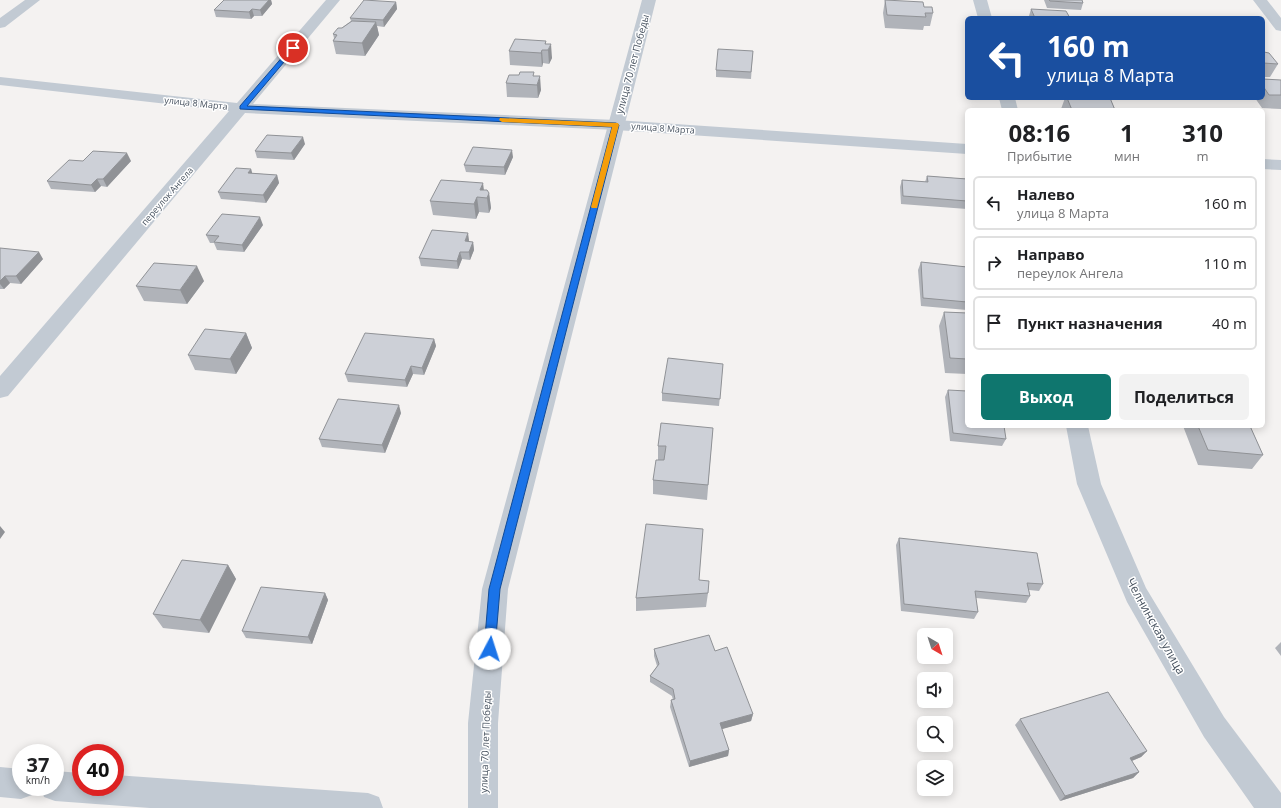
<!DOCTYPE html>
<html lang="ru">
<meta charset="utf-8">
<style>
body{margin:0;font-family:"Open Sans",sans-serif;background:#f2f2f2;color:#202124;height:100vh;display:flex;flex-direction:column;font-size:15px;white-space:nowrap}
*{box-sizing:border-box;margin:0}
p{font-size:13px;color:#757577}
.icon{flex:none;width:22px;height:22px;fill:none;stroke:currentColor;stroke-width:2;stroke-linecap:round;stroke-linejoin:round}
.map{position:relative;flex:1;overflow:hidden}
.sheet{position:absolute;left:965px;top:108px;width:300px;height:320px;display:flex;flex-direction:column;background:#fff;border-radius:6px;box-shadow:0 2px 10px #0003}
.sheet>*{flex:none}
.top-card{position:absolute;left:965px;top:16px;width:300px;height:84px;border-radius:6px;box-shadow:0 2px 10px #0003;background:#1a4fa0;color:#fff;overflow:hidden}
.needle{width:26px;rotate:141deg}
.fabs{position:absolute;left:917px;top:628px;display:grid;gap:8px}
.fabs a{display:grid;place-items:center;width:36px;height:36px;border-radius:6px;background:#fff;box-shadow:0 2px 10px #0003;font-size:20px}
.speed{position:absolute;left:12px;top:744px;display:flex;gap:8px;font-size:20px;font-weight:700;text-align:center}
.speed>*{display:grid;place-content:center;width:52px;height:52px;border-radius:50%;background:#fff;box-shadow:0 2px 10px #0003;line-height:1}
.speed small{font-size:10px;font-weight:400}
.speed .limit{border:6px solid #d22;background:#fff;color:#111}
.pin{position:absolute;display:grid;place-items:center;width:34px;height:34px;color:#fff;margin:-17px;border:2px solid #fff;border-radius:50%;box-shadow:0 1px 4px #0007}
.me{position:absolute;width:44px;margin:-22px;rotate:5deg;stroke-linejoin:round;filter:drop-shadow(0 0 3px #0008)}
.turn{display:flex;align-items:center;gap:14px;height:84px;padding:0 16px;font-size:18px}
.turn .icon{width:52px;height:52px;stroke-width:2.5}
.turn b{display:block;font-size:28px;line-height:34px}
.eta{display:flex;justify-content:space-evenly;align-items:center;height:68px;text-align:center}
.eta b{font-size:24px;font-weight:700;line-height:28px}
.action{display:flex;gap:8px;margin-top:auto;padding:8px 16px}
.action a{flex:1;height:46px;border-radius:6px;background:#0f766e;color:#fff;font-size:16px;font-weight:700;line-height:46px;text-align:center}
.action a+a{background:#f2f2f2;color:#202124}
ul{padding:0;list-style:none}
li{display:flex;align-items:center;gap:12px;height:54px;margin:0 8px 6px;padding:0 8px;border:2px solid #e0e0e0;border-radius:6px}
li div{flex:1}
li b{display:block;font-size:15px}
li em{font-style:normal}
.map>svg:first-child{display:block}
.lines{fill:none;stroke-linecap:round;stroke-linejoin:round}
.minor{fill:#c2cad3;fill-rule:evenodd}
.tertiary{fill:#c2cad3;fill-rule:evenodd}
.wall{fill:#b0b3b9}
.shaded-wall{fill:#909296}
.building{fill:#cdd0d7;stroke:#909296}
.route{fill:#1a73e8;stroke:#114b97}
.slow{fill:#f59e0b}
.labels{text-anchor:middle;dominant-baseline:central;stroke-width:3;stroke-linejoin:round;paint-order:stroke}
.far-street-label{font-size:9px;fill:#485360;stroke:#fff}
.street-label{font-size:10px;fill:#485360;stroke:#fff}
.near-street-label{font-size:12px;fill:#485360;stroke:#fff}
</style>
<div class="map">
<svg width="1281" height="808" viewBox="0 0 1281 808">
<rect width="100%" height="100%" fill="#f4f2f1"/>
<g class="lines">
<path class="minor" d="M25 0H40L5 27 0 28V18Z
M326 0H340L253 104 616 120 967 144V154L616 130 245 113 8 396 0 398V376L229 111 0 85V77L237 103Z
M973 0H987L992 18H978Z
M1253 0H1267L1281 18V31L1276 30Z
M999 98H1015L1018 110H1002Z
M1263 159 1281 160V170L1263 169Z
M1066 426H1088L1101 484 1146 588 1224 717 1281 793V808H1254L1204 737 1127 602 1077 484Z
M0 767 21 769V787H35L32 795 21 799 0 797Z
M55 771 81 773V787H115V775L368 793 379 797 383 808H150L55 801 44 797 40 787H55Z"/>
<path class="tertiary" d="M642 0H656L508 589 498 723V808H468V723L482 589Z"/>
</g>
<path class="wall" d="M224 0H271L272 4 262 16H254L251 19 216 17 214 10Z
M885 0 924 7 933 13 930 26H924L923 30 885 28 883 13Z
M1044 0H1082L1083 3 1081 10 1047 8Z
M396 2 397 9 384 27 377 26 379 35 365 56 336 54 333 41 334 38 333 34 351 21 350 18Z
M1031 9 1070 18H1030L1029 16Z
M546 41V44L552 58 549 64 543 63 542 67 510 65 509 51Z
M753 51 751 79 716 77V70Z
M1263 51 1278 64 1270 77H1263Z
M519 75 535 76 541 90 538 98 507 97 506 83Z
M1263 79 1281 80V109L1262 108 1255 98H1263Z
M1065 98H1110L1115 110H1062L1061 109Z
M305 144 294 160 257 158 255 151Z
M513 157 505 175 466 172 464 165Z
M83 161H131L107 187 101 186 95 192 51 189 47 181Z
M251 169 252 173 277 175 279 183 266 203 221 199 218 192Z
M927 176 967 179V209L901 204 900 187 902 180 925 182Z
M483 190 489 193 491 208 489 213 479 212 476 219 433 215 430 201Z
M263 225 244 252 217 250 214 243H210L206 235Z
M469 240V242H473L474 250 470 260 462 259 458 269 421 266 419 258Z
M0 248 43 259 21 284 10 283 4 289H0Z
M921 262 967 267V310L921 306 918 270Z
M204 281 187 304 144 301 136 286Z
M944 312 967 313V374L945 373 939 326Z
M246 333 252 348 236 374 195 370 188 355Z
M434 339 436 346 424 375 413 374 407 387 348 382 345 374Z
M723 364 719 406 662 401V393Z
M948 390 1006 439 1002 446 950 441 945 397Z
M401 413 385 453 322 447 319 439Z
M1183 426H1250L1263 455 1252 469 1198 465Z
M713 428 707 500 653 494V480L658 460V446Z
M899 538 1043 584 1039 591 1029 590 1030 596 1026 603 976 598 978 612 974 619 901 611 896 545Z
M228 565 236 579 209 633 163 628 153 614Z
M699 580 708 593 706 607 636 611V598Z
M325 593 328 600 312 644 246 638 242 631Z
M1281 642V656L1275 648Z
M654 649 715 651 753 714 751 721 721 729 729 750 728 756 689 767 670 707 671 700H673L672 696 650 682V676L657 666 654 656Z
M1020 719 1147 751 1141 757 1132 761 1139 772 1133 778 1060 801 1015 725Z"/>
<path class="shaded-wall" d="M269 0H271L272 4 262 16 260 10Z
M396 2 397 9 384 27 383 20Z
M252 9 254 16 251 19 249 12Z
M376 22 379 35 365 56 362 43Z
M551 44 552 58 549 64 548 50Z
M542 50 543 63 542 67 541 53Z
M540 76 541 90 538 98 537 85Z
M303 137 305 144 294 160 291 153Z
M512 150 513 157 505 175 504 167Z
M127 153 131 161 107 187 103 179Z
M251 169 253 176 248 173Z
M277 175 279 183 266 203 263 195Z
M97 179 101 186 95 192 91 185Z
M483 183 485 198 480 190Z
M489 193 491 208 489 213 487 198Z
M477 197 479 212 476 219 474 204Z
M260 217 263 225 244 252 242 245Z
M468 233 469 240 466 249 465 241Z
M473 242 474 250 470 260 469 252Z
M39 252 43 259 21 284 16 276Z
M460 252 462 259 458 269 457 261Z
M197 266 204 281 187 304 180 290Z
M5 276 10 283 4 289 0 284V281Z
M246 333 252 348 236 374 230 359Z
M434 339 436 346 424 375 422 368Z
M411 366 413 374 407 387 405 380Z
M399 405 401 413 385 453 382 445Z
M0 526 5 532 0 539Z
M228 565 236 579 209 633 200 620Z
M325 593 328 600 312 644 308 637Z
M753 714 751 721 719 730 720 723Z
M729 750 728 756 689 767 690 761Z
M1147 751 1141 757 1124 764 1130 758Z
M1139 772 1133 778 1060 801 1065 796Z"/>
<path class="building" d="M224 0H269L260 10 252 9 249 12 214 10Z
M364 0 396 2 383 20 350 18Z
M885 0 923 2 924 7H932L933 13H925L926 17 887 15Z
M1049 0H1082L1083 3 1050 1Z
M1031 9 1066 11 1070 18H1035Z
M352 21 376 22 362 43 333 41 337 35 333 34 338 28H342Z
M515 39 546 41 545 44H551L548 50H542L541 53 509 51Z
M718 49 753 51 751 72 716 70Z
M1263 51 1264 52 1269 53 1278 64 1263 63Z
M520 72H534L533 76H540L537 85 506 83 509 75H519Z
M1263 79 1281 80V95H1269L1263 86Z
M1067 98H1110L1115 110H1072Z
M267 135 303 137 291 153 255 151Z
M473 147 512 150 504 167 464 165Z
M93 151 127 153 103 179H97L91 185 47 181 69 160 83 161Z
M236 168 251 169 248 173 277 175 263 195 218 192Z
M927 176 967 179V201L903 196 902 180 928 182Z
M441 180 483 183 480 190H487L489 193 487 198 477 197 474 204 430 201Z
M222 214 260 217 242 245 214 242 219 236 206 235Z
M432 230 468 233 465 241 473 242 469 252H460L457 261 419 258Z
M0 248 39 252 16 276H5L0 281Z
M921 262 967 267V302L923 298Z
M154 263 197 266 180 290 136 286Z
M944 312 967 313V359L950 358Z
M205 329 246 333 230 359 188 355Z
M365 333 434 339 422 368 411 366 405 380 345 374Z
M668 358 723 364 720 399 662 393Z
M948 390 967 391V426H1004L1006 439 953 433Z
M338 399 399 405 382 445 319 439Z
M661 423 713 428 708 485 653 480 656 460H664L666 446H658Z
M1198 426H1250L1263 455 1208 450Z
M646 524 703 529 699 580 709 581 708 593 636 598Z
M899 538 1037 553 1043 584 1027 583 1030 596 975 591 978 612 904 604Z
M182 560 228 565 200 620 153 614Z
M261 587 325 593 308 637 242 631Z
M709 635 715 651 727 647 753 714 720 723 729 750 690 761 671 700 675 699 673 689 650 676 659 664 654 649Z
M1108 692 1147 751 1130 758 1139 772 1065 796 1020 719Z"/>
<path class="route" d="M293 46 295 47V49L247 106 616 123 619 125 500 589 495 649 494 652 490 654 486 652 484 649 489 589 612 127 240 109V106L291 47Z"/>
<path class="slow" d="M500 118 618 123 619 125 597 208H592L591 207 612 127 502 122 499 120Z"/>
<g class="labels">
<g class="far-street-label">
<text transform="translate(196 103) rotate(6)">улица 8 Марта</text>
<text transform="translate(663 128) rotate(4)">улица 8 Марта</text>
<text transform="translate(167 196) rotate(-49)">переулок Ангела</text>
</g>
<g class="street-label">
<text transform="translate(632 64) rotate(-75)">улица 70 лет Победы</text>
<text transform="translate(485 742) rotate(-88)">улица 70 лет Победы</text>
</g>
<g class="near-street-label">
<text transform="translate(1156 626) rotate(61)">Челнинская улица</text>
</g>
</g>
</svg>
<div class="fabs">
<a><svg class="needle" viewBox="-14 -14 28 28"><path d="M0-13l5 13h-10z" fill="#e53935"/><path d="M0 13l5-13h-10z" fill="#757577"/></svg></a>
<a><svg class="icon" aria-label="sound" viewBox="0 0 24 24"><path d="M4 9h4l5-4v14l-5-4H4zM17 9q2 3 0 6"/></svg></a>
<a><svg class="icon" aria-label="search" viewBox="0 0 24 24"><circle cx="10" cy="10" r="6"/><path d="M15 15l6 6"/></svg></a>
<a><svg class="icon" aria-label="layers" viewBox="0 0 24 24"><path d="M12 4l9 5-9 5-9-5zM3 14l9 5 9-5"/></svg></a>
</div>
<div class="speed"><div>37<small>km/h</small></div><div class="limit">40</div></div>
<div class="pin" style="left:293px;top:48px;background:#d93025"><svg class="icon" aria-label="arrive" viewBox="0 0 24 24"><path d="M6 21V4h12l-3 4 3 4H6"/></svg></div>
<svg class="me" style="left:490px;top:649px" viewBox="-20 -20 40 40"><circle r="19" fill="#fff"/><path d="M0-13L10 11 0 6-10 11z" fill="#1a73e8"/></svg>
<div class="top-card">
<div class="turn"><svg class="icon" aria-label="left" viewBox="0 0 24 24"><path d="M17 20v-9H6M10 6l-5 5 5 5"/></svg><div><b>160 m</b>улица 8 Марта</div></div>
</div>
<section class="sheet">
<div class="eta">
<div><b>08:16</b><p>Прибытие</p></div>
<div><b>1</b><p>мин</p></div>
<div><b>310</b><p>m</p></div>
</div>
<ul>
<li><svg class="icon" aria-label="left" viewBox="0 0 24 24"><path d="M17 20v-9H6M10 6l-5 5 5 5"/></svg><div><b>Налево</b><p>улица 8 Марта</p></div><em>160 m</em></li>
<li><svg class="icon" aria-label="right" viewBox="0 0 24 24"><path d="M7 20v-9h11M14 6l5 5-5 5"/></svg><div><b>Направо</b><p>переулок Ангела</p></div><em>110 m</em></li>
<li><svg class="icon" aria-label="arrive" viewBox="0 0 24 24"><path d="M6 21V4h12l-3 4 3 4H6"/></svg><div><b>Пункт назначения</b></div><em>40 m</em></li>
</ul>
<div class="action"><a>Выход</a><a>Поделиться</a></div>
</section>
</div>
